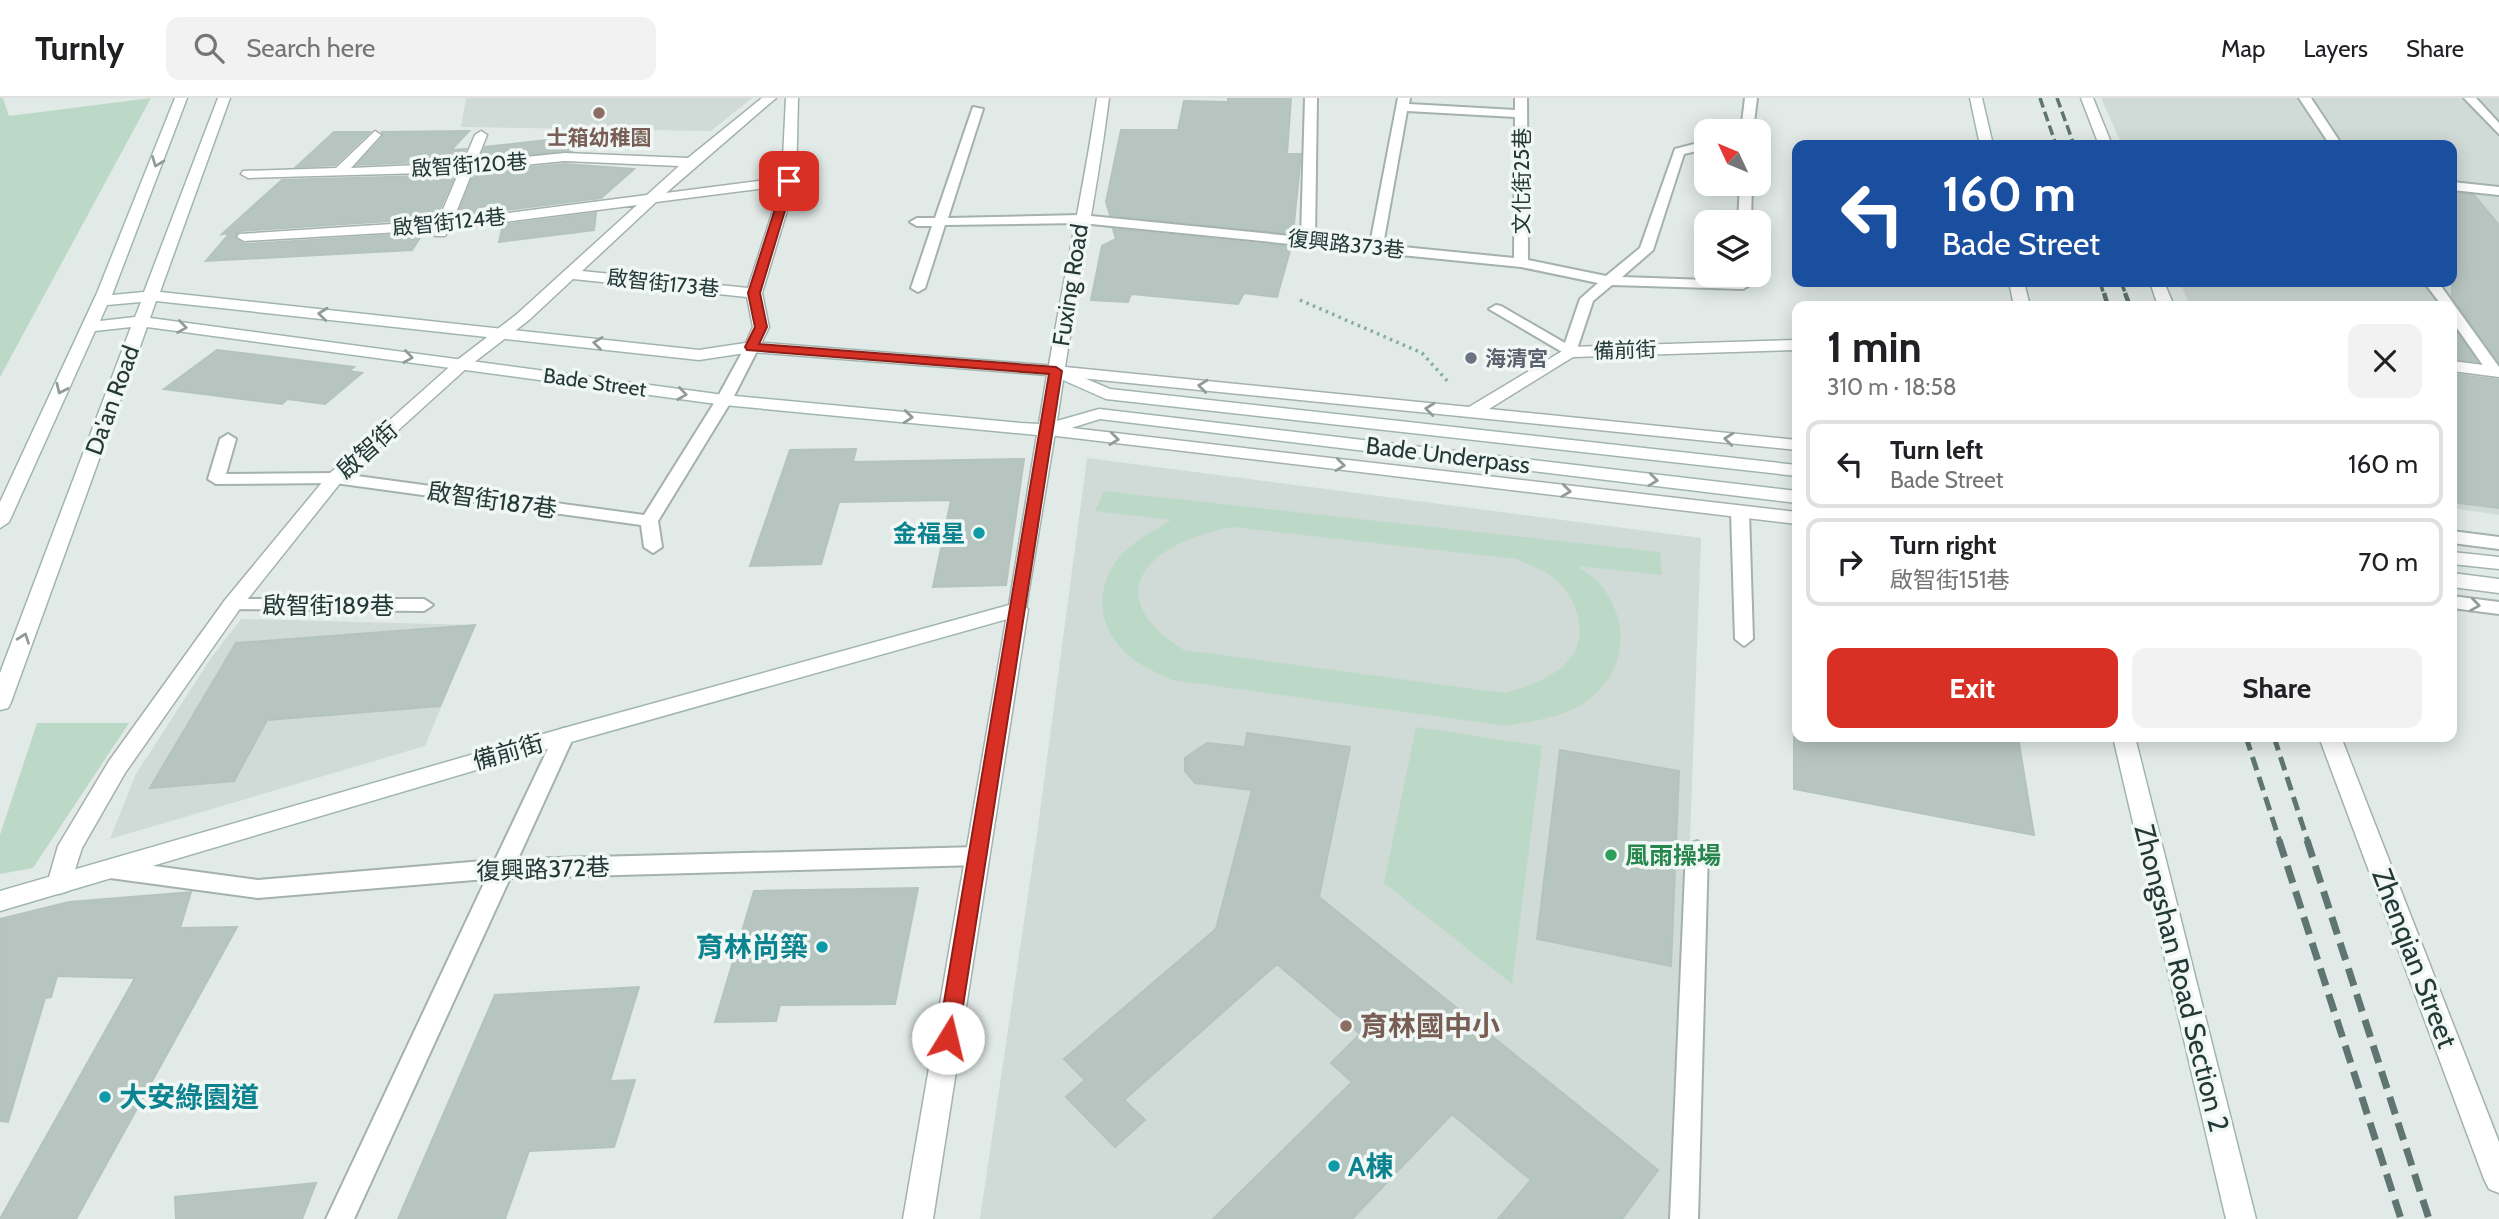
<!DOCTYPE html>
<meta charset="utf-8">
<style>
body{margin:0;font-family:Cabin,"Noto Sans TC",sans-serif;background:#f2f2f2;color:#202124;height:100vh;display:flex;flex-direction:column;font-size:26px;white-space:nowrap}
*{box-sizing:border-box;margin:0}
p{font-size:23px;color:#757577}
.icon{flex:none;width:38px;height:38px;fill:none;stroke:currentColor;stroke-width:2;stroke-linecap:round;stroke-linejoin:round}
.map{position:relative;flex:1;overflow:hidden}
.drawer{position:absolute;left:1792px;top:203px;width:665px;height:441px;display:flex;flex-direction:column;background:#fff;border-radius:14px;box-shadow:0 4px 18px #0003}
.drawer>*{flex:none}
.banner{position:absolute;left:1792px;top:42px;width:665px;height:147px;border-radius:14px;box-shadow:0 4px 18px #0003;background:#1a4fa0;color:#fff;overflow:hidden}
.needle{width:46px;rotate:314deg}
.tools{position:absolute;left:1694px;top:21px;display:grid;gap:14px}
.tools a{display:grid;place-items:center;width:77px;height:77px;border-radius:14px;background:#fff;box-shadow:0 4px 18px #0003;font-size:35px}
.pin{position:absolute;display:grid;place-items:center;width:60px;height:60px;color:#fff;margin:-30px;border-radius:14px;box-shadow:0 4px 10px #0006}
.me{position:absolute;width:77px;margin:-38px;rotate:9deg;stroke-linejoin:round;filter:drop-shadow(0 0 5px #0008)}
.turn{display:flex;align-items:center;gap:24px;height:147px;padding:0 35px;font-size:32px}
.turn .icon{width:91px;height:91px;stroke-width:2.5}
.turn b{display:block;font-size:49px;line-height:60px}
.round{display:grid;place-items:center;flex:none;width:74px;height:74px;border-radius:14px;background:#f2f2f2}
.head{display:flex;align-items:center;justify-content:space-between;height:119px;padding:0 35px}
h1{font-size:42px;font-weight:800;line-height:52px}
.primary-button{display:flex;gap:14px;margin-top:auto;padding:14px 35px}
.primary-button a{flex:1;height:80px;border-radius:14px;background:#d93025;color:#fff;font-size:28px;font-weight:800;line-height:80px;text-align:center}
.primary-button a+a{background:#f2f2f2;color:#202124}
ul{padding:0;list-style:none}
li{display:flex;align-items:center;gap:21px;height:88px;margin:0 14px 10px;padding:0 21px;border:4px solid #e0e0e0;border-radius:14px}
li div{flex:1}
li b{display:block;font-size:26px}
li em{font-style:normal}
header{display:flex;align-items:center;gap:42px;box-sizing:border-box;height:98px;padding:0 35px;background:#fff;border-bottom:2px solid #e0e0e0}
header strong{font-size:33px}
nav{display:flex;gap:38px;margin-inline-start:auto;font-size:24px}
.search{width:490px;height:63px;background:#f2f2f2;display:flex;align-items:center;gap:18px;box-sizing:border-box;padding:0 24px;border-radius:14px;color:#757577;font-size:26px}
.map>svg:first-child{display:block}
.built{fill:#d0dad7}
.green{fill:#bcd9c8;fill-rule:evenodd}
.building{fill:#b7c5c1;stroke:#b5c3bf;stroke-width:2}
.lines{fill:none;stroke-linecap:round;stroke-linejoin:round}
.lane-casing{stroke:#a4b1ae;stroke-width:4}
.street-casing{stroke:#a4b1ae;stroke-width:3}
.secondary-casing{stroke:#a1b5b0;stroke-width:3}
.path{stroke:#85aba4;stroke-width:3.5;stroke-dasharray:2.5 4.5;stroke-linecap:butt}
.lane{fill:#fff;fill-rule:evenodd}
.street{fill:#fff;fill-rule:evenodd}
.secondary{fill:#fff;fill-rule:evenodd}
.rail-far3{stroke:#5e7571;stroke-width:3.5;stroke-dasharray:10 4.5;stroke-linecap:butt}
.rail-far2{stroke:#5e7571;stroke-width:4.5;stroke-dasharray:11 6;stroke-linecap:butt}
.rail-far1{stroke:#5e7571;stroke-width:5;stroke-dasharray:14 7;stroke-linecap:butt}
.rail{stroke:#5e7571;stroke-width:7;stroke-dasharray:18 9;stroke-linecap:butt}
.oneway{stroke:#919c9a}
.route{fill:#d93025;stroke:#8d1f18;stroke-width:2}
.education-dot{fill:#8d6e63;stroke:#f1f7f5;stroke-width:2.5}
.worship-dot{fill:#6b7280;stroke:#f1f7f5;stroke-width:2.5}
.culture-dot{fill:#0f9aa8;stroke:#f1f7f5;stroke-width:2.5}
.leisure-dot{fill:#2e9e5b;stroke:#f1f7f5;stroke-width:2.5}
.labels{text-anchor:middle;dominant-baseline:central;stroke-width:7;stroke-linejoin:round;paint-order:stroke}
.far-education-label{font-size:21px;font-weight:bold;fill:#785e54;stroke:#f1f7f5}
.far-street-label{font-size:21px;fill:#233936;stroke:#f1f7f5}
.far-worship-label{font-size:21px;font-weight:bold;fill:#5b616d;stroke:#f1f7f5;text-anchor:start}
.street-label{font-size:24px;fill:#233936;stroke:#f1f7f5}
.culture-label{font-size:24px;font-weight:bold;fill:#0d838f;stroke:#f1f7f5;text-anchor:end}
.leisure-label{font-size:24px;font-weight:bold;fill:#27864d;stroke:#f1f7f5;text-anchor:start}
.near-culture-label{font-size:28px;font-weight:bold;fill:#0d838f;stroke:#f1f7f5;text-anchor:start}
.near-street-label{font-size:28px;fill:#233936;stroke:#f1f7f5}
.near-education-label{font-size:28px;font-weight:bold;fill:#785e54;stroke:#f1f7f5;text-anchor:start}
</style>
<header>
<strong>Turnly</strong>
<div class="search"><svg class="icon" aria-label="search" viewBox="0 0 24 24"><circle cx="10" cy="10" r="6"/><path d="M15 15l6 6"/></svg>Search here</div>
<nav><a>Map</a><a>Layers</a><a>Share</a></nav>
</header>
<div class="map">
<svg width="2499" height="1121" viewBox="0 0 2499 1121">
<rect width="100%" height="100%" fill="#e1eae7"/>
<path class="built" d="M466 0H752L711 33 461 29Z
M2101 0H2499V417L2452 410V208H2190L2180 184H2452V47H2122Z
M1087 360 1701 440 1676 1121H980L1037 736Z
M241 521 475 527 425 648 110 741 136 676 211 560Z"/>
<path class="green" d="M0 0H3L9 18 151 0 0 279Z
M1104 393 1660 454 1662 477 1578 468C1584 474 1593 478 1599 485 1632 523 1627 577 1584 605 1561 620 1533 623 1507 628L1172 582C1159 575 1144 570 1133 561 1095 532 1092 485 1126 452 1139 440 1156 432 1171 422L1095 413ZM1233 429 1517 461C1527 466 1538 470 1547 475 1562 485 1574 501 1578 519 1590 565 1541 586 1504 595L1184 552C1092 494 1155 442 1233 429Z
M37 625H129L33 770 0 776V737Z
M1416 629 1542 648 1512 886 1384 785Z"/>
<path class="building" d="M1228 0H1291L1287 56H1301L1293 136 1110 117 1106 104 1121 32H1178L1184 3 1228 4Z
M469 33 451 52 466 51 461 62 357 67 383 39 382 34Z
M334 34H370L335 67 296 69Z
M574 39 572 53 480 61 485 49Z
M565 66 634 71 601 100 457 118 475 74Z
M455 77 436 120 239 133 234 140 244 146 423 135 412 152 206 163 230 135 222 136 282 82Z
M2452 95 2474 97 2499 127V264L2452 199V184H2456L2452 178Z
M596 115 594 132 499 144 503 127Z
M1113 131 1291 149 1277 199 1244 195 1238 206 1131 196 1128 204 1091 202 1102 148 1116 141Z
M2452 227 2477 264 2452 261Z
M217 252 354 269 349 273 362 275 325 306 287 301 282 306 164 291Z
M2452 276 2499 282V410L2452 404Z
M856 351 853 364 1024 361 1006 487 933 489 951 402 839 404 821 466 750 468 790 352Z
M475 527 440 608 267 622 234 683 150 690 236 545Z
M1247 635 1350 649 1319 799 1658 1072 1622 1121H1498L1531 1082 1452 1016 1352 1121H1213L1352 984 1331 965 1360 936 1277 866 1124 1002 1145 1022 1115 1049 1066 999 1085 982 1064 961 1216 831 1252 692 1195 685 1185 673V660L1207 645 1245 649Z
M1794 639H2018L2034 737 1794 691Z
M1560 652 1679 673 1671 868 1537 841Z
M918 790 895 906 780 907 776 923 715 924 754 793Z
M191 794 180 830 237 829 76 1121H0L135 880 57 878 51 899 45 900 8 1024 0 1023V821L69 804Z
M639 889 610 983 635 982 614 1049 529 1053 505 1121H398L495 897Z
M316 1085 302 1121H176L175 1099Z"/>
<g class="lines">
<defs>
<path id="lane" d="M1305 0H1317L1315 140 1370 146 1398 0H1410L1409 6 1515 12V0H1527L1528 162 1606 178 1640 150 1675 51 1706 43V51L1684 56 1653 152 1622 179 1736 183 1737 177H1751L1750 187 1743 191 1612 187 1593 203 1576 254 1569 258 1489 211 1496 207 1501 208 1565 245 1580 201 1598 185 1521 169 1081 125 945 127 925 190 918 194 911 190 932 128H917L910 124 917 120H935L973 9 983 11 948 120 1081 117 1301 139ZM1407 13 1515 19 1514 160 1383 147Z
M1745 0H1757L1753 33H1741Z
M2299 0H2311L2342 47H2330Z
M2464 0H2476L2499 25V36Z
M2452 84 2499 89V97L2452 92Z
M1740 86H1752L1751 124H1738Z
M2424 184H2438L2499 269V276H2489L2452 223V208H2442Z
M752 245 759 249 732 302 658 423 662 449 653 455 644 449 641 427 335 385 216 386 208 381 220 341 228 336 236 341 226 376 335 375 644 417 716 302 745 249Z
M1740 409 1749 414 1753 541 1744 548 1735 541 1731 414Z
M2452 433 2499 439V451L2452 445Z
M2452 498 2499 504V516L2452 510Z
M232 501H424L433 507 424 513 225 511 223 507Z
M564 630 571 633 574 638 518 761 978 749 986 752 989 758 986 764 978 767 510 780 354 1121H326L486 781 258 800 110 780 102 777 99 771 102 765 110 762 258 782 495 762 554 638 557 633Z
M1697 743 1705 746 1708 752 1698 1121H1670L1686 752 1689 746Z"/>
<path id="street" d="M762 0H776L666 95 782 80 786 0H798L796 83 762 195 769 229 758 252 752 254 744 249 753 229 747 199 573 181 529 222 468 269 341 384 239 512 125 675 82 750 68 793 59 796 50 793 47 786 58 748 109 663 225 502 329 376 456 263 517 216 637 107 449 131 445 138H435L434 132 244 143 237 139 239 136 438 123 459 74 248 80 241 76 243 73 336 70 375 33 381 37 351 70 463 65 475 37 481 33 487 37 476 64 565 55 688 60ZM565 63 679 68 647 97 453 122 473 72ZM781 88 748 190 582 173 656 104Z
M1097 0H1109C1098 90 1079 179 1065 269L1469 309 1569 249 1797 242V252L1573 259 1489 311 1797 342V352L1050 277 1048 273C1063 182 1084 91 1097 0Z
M2081 0H2093L2112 47H2099Z
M2150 184H2164L2174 208H2158Z
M2452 263 2499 269V279L2452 273Z
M1046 327 1797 414V426L1040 336 1037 332 1040 328Z
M1018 504 1028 511 933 1121H903L1008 511Z
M2319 639H2341L2499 1044V1095L2489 1091 2484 1081Z"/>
<path id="secondary" d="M175 0H187L112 197 144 194 218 0H230L160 194 699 252 752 244 1056 268 1110 291 1797 367V378L1106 301 1063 282 1057 323 1099 311 1797 393V405L1100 321 1055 335 1025 516 564 646 0 813V793L564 630 1009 507 1037 337 724 307 147 229 11 604 8 610 0 612V575L131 229 95 233 9 424 0 430V404L97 195ZM156 203 699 262 752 254 1047 277 1039 326 1020 325 724 297 150 220ZM141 204 135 219 100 223 107 207Z
M1970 0H1982L1993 47H1980Z
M2009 184H2024L2030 208H2014Z
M2452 454 2499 459V471L2452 466Z
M2452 475 2499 481V495L2452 489Z
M2113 639H2135L2256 1121H2226Z"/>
</defs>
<use href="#lane" class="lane-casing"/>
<use href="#street" class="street-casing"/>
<use href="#secondary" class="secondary-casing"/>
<path class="path" d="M1300 202 1422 255 1450 286"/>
<use href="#lane" class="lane"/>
<use href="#street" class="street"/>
<use href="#secondary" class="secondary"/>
<path class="rail-far3" d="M2040 0 2056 47
M2057 0 2074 47
M2100 184 2104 197
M2121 184 2126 197"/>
<path class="rail-far2" d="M2104 195 2108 208
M2125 195 2130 208"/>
<path class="rail-far1" d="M2246 639 2280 744
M2274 639 2308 744"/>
<path class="rail" d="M2279 742 2401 1121
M2307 742 2429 1121"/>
</g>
<defs><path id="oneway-chevron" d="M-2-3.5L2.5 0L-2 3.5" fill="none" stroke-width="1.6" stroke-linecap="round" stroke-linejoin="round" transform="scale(1.75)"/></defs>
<g class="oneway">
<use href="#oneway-chevron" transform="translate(157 64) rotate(111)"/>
<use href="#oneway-chevron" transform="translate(323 216) rotate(-174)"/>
<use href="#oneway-chevron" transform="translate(182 229) rotate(8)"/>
<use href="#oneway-chevron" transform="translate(598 245) rotate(-173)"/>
<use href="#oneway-chevron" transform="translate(408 259) rotate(8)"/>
<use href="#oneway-chevron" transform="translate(1203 288) rotate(-174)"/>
<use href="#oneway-chevron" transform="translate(61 291) rotate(115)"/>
<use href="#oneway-chevron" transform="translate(682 296) rotate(8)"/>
<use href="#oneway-chevron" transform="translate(1430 311) rotate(-174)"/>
<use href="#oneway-chevron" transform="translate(908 319) rotate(5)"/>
<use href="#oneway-chevron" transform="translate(1114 341) rotate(7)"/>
<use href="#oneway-chevron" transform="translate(1729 341) rotate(-174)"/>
<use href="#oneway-chevron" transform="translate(1340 367) rotate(7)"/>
<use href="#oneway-chevron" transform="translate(1653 382) rotate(7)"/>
<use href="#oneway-chevron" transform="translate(1566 393) rotate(7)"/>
<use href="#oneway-chevron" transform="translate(2475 507) rotate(8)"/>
<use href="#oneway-chevron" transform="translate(24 540) rotate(-70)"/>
</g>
<path class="route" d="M789 80 794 83 760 195 767 229 759 246 1056 269 1062 273 958 940 955 946 948 949 941 946 938 940 1049 276 747 252 745 249 755 229 748 195 784 83Z"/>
<g class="education-dot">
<circle cx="599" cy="15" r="7"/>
<circle cx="1346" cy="928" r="7"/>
</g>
<circle class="worship-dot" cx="1471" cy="260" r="7"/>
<g class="culture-dot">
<circle cx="979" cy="435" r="7"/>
<circle cx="822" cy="849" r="7"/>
<circle cx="105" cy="999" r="7"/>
<circle cx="1334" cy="1068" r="7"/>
</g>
<circle class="leisure-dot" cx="1611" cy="757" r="7"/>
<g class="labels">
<g class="far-education-label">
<text x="599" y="39">士箱幼稚園</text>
</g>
<g class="far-street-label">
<text transform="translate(469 67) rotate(-4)">啟智街120巷</text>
<text transform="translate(1521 83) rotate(-90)">文化街25巷</text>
<text transform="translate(449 124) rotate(-6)">啟智街124巷</text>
<text transform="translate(1346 146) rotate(6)">復興路373巷</text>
<text transform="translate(663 185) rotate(6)">啟智街173巷</text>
<text transform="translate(1625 252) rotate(-2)">備前街</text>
<text transform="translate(595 284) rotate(8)">Bade Street</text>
</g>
<g class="far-worship-label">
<text x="1485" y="260">海清宮</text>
</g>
<g class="street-label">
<text transform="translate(1070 187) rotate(-81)">Fuxing Road</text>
<text transform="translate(112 302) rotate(-70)">Da'an Road</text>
<text transform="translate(367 352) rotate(-42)">啟智街</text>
<text transform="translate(1448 357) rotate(7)">Bade Underpass</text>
<text transform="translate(492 402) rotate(8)">啟智街187巷</text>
<text x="328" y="507">啟智街189巷</text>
<text transform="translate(508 654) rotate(-16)">備前街</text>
<text transform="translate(543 771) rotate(-2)">復興路372巷</text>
</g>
<g class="culture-label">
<text x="965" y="435">金福星</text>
</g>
<g class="leisure-label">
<text x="1625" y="757">風雨操場</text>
</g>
<g class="near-culture-label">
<text x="808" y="849" text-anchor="end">育林尚築</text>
<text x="119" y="999">大安綠園道</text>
<text x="1348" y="1068">A棟</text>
</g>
<g class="near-street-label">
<text transform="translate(2415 860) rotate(69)">Zhenqian Street</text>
<text transform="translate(2182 880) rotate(76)">Zhongshan Road Section 2</text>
</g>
<g class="near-education-label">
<text x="1360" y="928">育林國中小</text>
</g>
</g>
</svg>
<div class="tools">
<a><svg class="needle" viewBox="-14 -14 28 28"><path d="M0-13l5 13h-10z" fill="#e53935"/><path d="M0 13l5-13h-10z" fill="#757577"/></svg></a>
<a><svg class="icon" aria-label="layers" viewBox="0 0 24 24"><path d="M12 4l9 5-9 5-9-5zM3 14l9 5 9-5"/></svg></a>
</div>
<div class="pin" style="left:789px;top:83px;background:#d93025"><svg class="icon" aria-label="arrive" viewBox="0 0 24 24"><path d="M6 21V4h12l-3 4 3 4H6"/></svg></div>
<svg class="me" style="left:948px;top:940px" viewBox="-20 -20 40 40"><circle r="19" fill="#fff"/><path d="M0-13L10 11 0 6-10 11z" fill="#d93025"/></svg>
<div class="banner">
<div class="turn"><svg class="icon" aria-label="left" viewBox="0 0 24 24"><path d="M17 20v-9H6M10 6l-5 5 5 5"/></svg><div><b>160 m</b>Bade Street</div></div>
</div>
<section class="drawer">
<div class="head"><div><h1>1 min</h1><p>310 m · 18:58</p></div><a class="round"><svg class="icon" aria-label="close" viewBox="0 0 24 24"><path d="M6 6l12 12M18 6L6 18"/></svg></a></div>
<ul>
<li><svg class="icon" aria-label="left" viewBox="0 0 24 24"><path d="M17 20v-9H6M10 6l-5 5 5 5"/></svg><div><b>Turn left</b><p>Bade Street</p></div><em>160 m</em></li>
<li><svg class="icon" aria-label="right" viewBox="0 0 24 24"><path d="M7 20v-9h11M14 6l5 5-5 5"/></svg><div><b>Turn right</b><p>啟智街151巷</p></div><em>70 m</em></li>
</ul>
<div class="primary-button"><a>Exit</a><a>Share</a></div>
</section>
</div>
